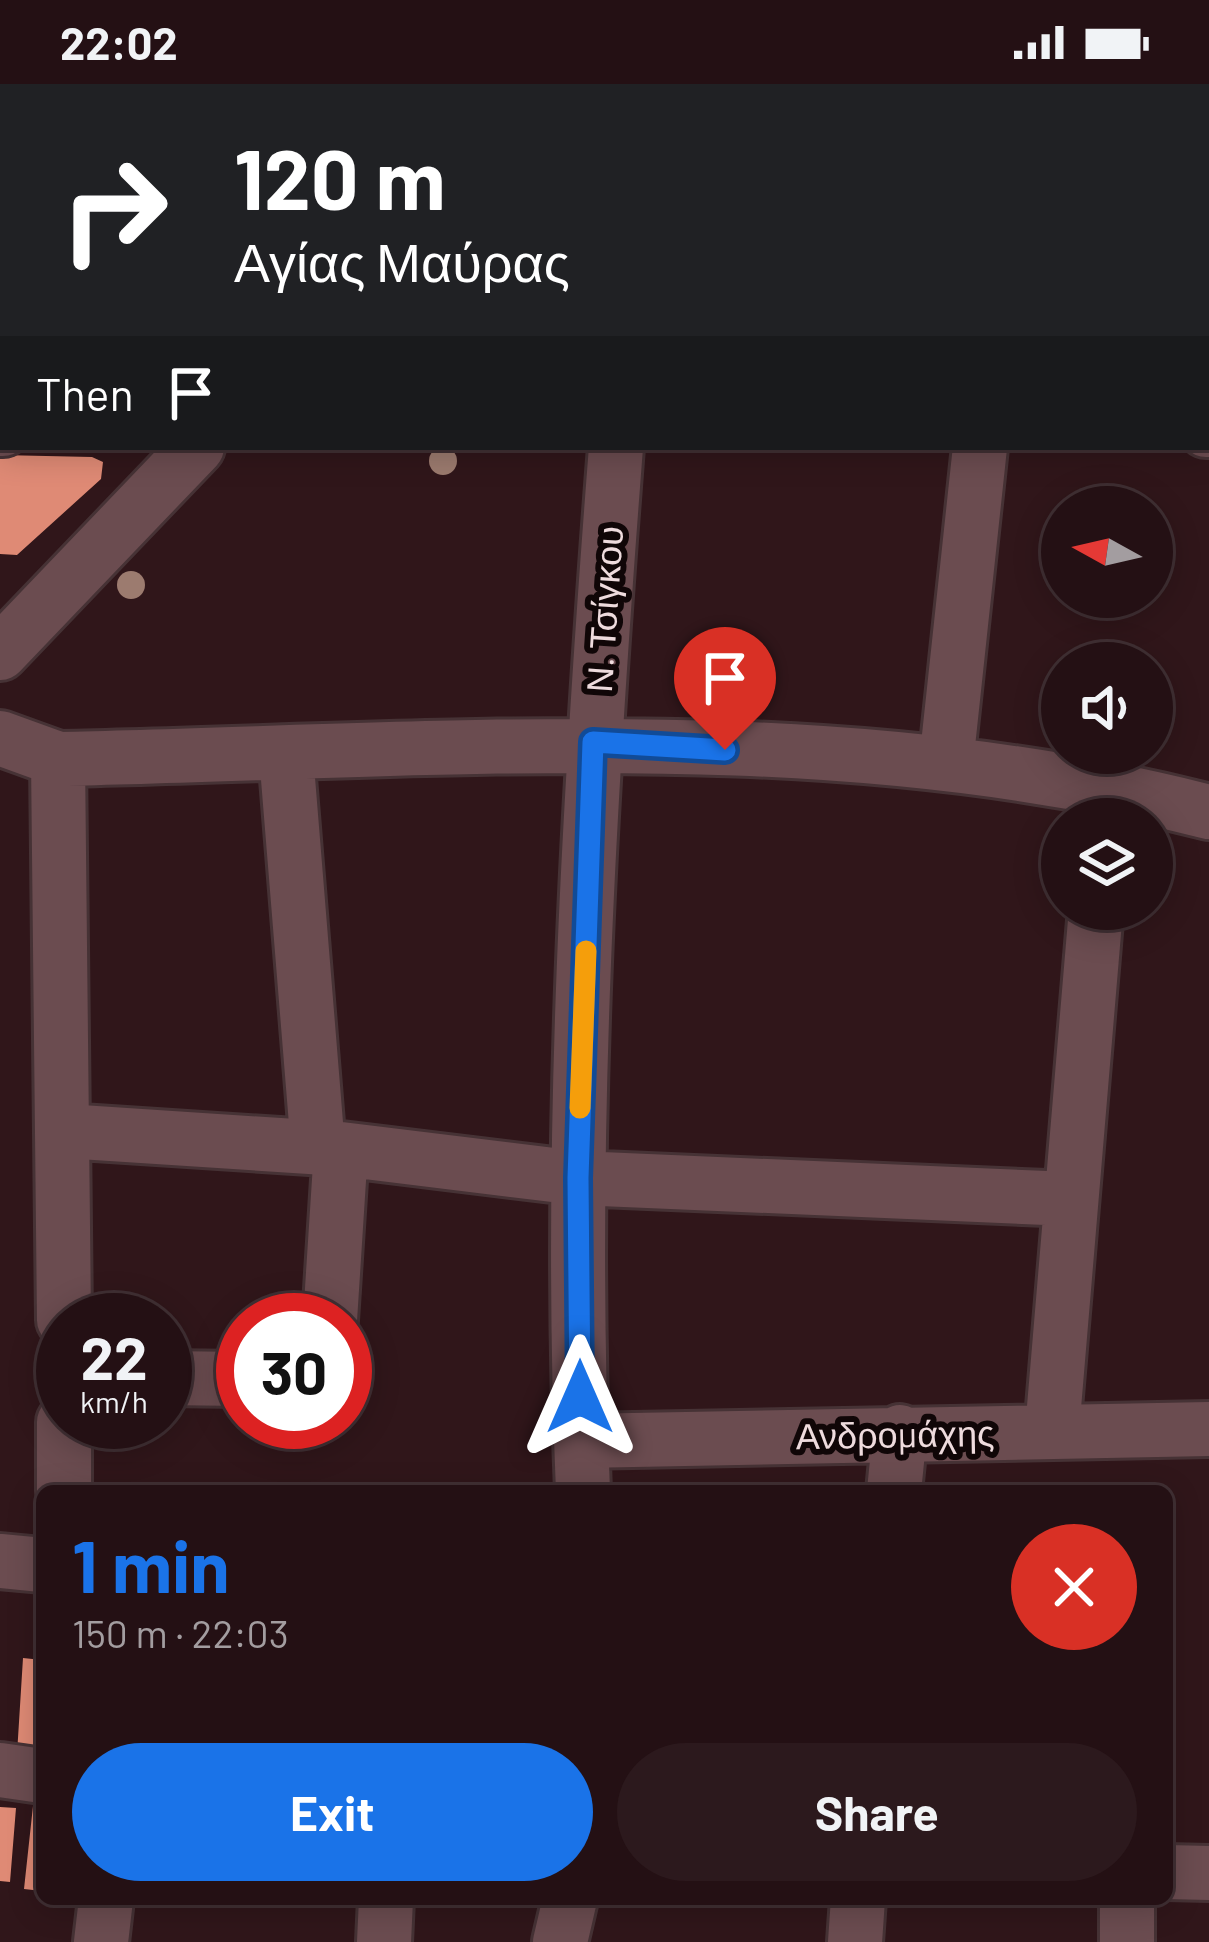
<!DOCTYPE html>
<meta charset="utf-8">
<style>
body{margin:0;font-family:Barlow,sans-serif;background:#2c191d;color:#f1f3f6;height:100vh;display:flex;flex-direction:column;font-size:45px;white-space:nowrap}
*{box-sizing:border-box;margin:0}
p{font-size:39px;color:#a39da0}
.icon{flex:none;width:66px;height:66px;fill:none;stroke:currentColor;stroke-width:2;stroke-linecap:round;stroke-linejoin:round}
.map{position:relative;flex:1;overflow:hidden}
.sheet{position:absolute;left:36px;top:1401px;width:1137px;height:420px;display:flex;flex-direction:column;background:#241014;border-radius:18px;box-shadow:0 6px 30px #0003,0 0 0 3px #413034}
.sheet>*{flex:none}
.banner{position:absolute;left:0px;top:0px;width:1209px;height:366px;box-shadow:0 6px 30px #0003,0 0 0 3px #413034;background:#202124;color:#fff;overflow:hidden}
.needle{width:78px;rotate:278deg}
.buttons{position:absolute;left:1041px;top:402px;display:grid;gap:24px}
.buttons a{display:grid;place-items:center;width:132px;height:132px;border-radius:50%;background:#241014;box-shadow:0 6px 30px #0003,0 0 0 3px #413034;font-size:60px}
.speed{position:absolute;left:36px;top:1209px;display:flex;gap:24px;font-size:60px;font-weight:700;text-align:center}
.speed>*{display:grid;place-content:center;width:156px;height:156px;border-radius:50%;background:#241014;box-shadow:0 6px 30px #0003,0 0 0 3px #413034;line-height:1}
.speed small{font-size:30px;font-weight:400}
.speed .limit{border:18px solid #d22;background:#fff;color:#111}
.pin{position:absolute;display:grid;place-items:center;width:102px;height:102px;color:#fff;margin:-123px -51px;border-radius:50% 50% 50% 0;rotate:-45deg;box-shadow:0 0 12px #0007}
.pin .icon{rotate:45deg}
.me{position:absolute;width:132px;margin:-66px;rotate:0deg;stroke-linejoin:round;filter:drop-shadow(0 0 9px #0008)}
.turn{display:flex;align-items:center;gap:42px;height:252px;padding:0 36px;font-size:54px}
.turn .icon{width:156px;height:156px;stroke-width:2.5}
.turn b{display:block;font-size:84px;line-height:102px}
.then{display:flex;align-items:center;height:114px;padding:0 36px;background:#0003;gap:24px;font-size:45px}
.round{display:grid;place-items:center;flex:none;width:126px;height:126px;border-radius:63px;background:#2c191d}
.summary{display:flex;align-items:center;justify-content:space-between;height:204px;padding:0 36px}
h1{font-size:72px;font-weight:700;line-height:90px;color:#1a73e8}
.action{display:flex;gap:24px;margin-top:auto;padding:24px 36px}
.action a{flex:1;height:138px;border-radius:72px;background:#1a73e8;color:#fff;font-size:48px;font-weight:700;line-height:138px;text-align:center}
.action a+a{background:#2c191d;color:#f1f3f6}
.status{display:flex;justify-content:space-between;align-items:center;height:84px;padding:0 60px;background:#241014;direction:ltr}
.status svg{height:33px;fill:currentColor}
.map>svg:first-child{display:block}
.building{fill:#df8a75}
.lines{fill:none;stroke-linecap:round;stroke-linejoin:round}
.minor-casing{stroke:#463235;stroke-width:60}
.minor{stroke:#6b4c50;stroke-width:54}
.tree{fill:#9c7b6f}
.route-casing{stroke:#114b97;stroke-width:30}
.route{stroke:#1a73e8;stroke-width:21}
.slow{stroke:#f59e0b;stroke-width:21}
.labels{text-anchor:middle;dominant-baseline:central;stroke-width:12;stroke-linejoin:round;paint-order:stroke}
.street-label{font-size:36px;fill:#eedbdd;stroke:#100607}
</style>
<div class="status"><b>22:02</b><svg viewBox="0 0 49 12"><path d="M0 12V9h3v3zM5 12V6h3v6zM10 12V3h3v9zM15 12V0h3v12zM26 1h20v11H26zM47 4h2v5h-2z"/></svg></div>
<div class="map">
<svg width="1209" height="1858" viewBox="0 0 1209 1858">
<rect width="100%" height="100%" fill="#30161a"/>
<path class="building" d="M0 371 92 373 103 378 101 395 17 471 0 470Z
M23 1574 42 1576V1672L17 1670Z
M33 1722 42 1723V1807L24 1805Z
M0 1723 16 1724 10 1798 0 1797Z"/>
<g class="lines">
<defs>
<path id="minor" d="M166 0 167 3
M323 3 324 0
M643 3V0
M1050 3V0
M0 345H3
M1206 346H1209
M0 569 197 363
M0 654 58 675
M286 670 318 1064
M946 680 980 363
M65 1047 341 1065 578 1094 1071 1115
M64 1236 58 675C441 667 834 631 1209 728
M330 1236 341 1065
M165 1294 243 1295
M64 1338V1407
M1052 1347 1096 825
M581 1357 1209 1345
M583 1407C568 1059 589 710 616 363
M894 1407 900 1348
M0 1477 42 1481
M0 1686 42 1692
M1167 1788 1209 1789
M1127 1815V1858
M101 1858 106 1815
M384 1858 386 1815
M560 1858 570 1815
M855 1858 858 1815"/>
</defs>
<use href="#minor" class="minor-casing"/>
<use href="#minor" class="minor"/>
</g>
<g class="tree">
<circle cx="443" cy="377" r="14"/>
<circle cx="131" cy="501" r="14"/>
</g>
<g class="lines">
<defs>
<path id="route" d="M580 1313 578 1094 593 658 725 666"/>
</defs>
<use href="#route" class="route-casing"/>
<use href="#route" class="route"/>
<path class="slow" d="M580 1024 586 867"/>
</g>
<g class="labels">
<g class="street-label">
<text transform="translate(603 525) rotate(-86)">Ν. Τσίγκου</text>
<text transform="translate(895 1349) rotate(-1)">Ανδρομάχης</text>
</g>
</g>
</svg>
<div class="buttons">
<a><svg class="needle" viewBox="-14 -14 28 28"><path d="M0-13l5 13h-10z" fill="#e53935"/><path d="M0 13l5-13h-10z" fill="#a39da0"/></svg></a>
<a><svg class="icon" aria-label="sound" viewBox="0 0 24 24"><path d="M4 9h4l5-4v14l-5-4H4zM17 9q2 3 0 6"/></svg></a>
<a><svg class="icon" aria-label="layers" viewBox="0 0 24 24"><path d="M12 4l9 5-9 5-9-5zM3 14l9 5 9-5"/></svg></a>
</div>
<div class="speed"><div>22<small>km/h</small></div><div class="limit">30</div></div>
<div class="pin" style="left:725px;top:666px;background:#d93025"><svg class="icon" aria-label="arrive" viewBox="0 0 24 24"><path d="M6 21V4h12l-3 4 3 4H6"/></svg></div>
<svg class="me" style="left:580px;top:1313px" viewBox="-20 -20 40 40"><path d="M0-17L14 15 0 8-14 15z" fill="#1a73e8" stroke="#fff" stroke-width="4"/></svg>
<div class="banner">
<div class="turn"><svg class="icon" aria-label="right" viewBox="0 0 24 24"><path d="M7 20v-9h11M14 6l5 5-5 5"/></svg><div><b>120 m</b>Αγίας Μαύρας</div></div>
<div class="then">Then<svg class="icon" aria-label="arrive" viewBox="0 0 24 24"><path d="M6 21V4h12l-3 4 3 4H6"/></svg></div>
</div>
<section class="sheet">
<div class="summary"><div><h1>1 min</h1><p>150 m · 22:03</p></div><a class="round" style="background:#d93025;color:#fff"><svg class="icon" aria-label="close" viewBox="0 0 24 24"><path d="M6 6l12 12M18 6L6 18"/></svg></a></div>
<div class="action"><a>Exit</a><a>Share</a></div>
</section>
</div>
